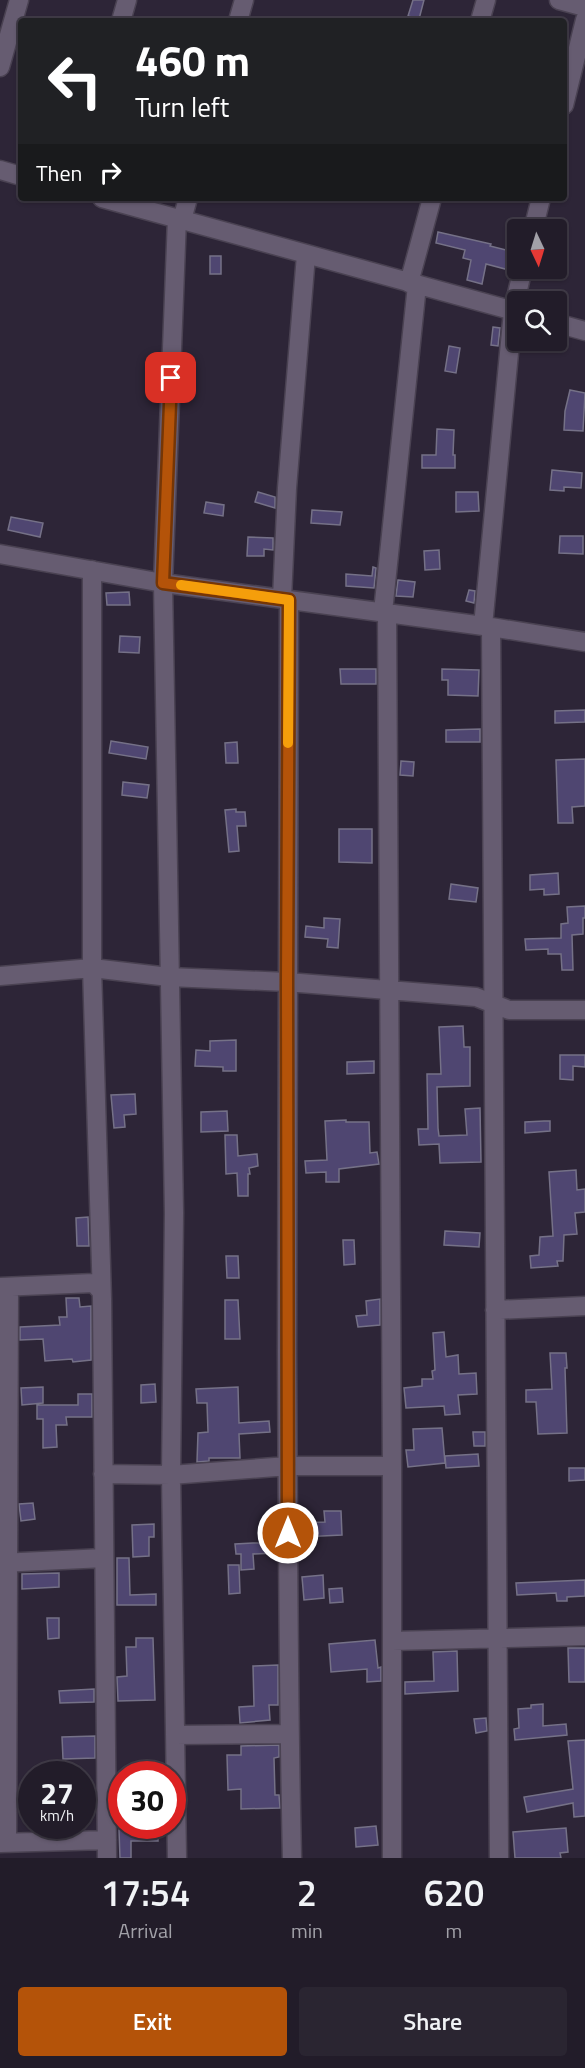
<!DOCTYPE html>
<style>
body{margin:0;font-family:"Titillium Web",sans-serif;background:#2a2531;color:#f1f3f6;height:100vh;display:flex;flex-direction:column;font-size:22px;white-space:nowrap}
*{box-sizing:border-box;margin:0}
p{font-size:20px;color:#a2a1a8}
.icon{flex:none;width:33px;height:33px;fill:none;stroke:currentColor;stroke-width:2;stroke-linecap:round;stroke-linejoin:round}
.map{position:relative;height:1858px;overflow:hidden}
.side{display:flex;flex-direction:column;background:#221c29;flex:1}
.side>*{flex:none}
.hud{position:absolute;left:18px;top:18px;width:549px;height:183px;border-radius:6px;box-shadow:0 2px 4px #0004,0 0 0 2px #3f3a46;background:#202124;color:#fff;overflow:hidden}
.needle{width:39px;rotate:176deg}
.controls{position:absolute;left:507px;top:219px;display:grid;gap:12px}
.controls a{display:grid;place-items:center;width:60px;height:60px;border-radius:6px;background:#221c29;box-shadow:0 2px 4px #0004,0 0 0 2px #3f3a46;font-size:30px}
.speed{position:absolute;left:18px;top:1761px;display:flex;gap:12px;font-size:30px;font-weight:700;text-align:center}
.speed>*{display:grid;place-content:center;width:78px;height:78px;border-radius:50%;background:#221c29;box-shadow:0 2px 4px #0004,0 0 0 2px #3f3a46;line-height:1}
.speed small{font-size:15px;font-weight:400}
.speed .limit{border:9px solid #d22;background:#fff;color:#111}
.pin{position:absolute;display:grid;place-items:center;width:51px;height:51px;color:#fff;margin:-26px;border-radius:12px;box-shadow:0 3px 9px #0006}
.me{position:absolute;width:66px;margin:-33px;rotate:0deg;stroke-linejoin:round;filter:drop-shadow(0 0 4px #0008)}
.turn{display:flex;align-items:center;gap:21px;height:126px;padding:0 18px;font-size:27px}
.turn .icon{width:78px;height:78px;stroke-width:2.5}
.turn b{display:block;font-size:42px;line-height:51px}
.then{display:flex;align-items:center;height:57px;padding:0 18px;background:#0003;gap:12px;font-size:22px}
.eta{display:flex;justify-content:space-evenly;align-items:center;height:102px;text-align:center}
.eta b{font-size:36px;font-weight:600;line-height:42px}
.cta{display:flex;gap:12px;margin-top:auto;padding:12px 18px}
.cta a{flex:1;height:69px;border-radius:6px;background:#b45309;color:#fff;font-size:24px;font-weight:600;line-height:69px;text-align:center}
.cta a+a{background:#2a2531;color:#f1f3f6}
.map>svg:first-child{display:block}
.building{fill:#4f4671;stroke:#757187;stroke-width:1.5}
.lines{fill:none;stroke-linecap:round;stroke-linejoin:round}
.minor-casing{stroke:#4a4252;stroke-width:21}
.minor{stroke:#665c71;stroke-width:18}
.route-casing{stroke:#753606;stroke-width:15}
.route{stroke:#b45309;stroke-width:10}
.slow{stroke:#f59e0b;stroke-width:10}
</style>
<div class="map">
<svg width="585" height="1858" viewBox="0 0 585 1858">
<rect width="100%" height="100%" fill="#2d2537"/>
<path class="building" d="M413 0H424L419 19 408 16Z
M438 232 491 244 490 246 514 252 509 270 486 264 482 284 467 280 471 260 463 258 465 250 436 243Z
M210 256H221V274H210Z
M493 327 500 328 498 346 491 345Z
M449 346 460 348 456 373 445 371Z
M570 390 585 393 583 431 564 430 565 411Z
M437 429 454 430 453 455H455V468H422V455H436Z
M552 470 582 473 581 488 564 487V491L550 490Z
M258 492 275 497V508L255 502Z
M456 492H478L479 511 456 512Z
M206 502 224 505 223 516 204 513Z
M312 510 342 512 340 525 311 523Z
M11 517 43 523 40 537 8 530Z
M560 536H583V554L559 553Z
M248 537 273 538V550L264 549V556H247Z
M439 550 440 569 425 570 424 551Z
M373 567 376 568 374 588 346 586V574L372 576Z
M398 580 415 582 413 597 396 596Z
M469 590 475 591 474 603 466 601Z
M129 592 130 605H107L106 593Z
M120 636 140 637 139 653 119 652Z
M340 669H376V684H341Z
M442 669 479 670 478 696 448 695V680H442Z
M585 710V722L555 723V711Z
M480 729V742H446V730Z
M111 741 148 747 146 759 109 753Z
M237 742 238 763H226L225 743Z
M585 759V806L572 807 573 823H558L556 760Z
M401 761 414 762 413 776 400 775Z
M123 782 149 785 147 798 122 795Z
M236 809V812H245L246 826H237L239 851 229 852 225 810Z
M339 829H372V863L339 862Z
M558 873 559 894 544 895V889L530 890V875Z
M451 884 478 888 476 902 449 899Z
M585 906V918H583V934L572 935 573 970H562L561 954H548V949L526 950 525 939 561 938V924L568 923 567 907Z
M324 918 340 919 338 948 327 947 328 939 305 937 306 926 324 928Z
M463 1026 464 1047H470V1086L437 1087 438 1128 439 1136 467 1135 465 1109 480 1108 481 1162 440 1163 439 1144 419 1145 418 1129H428L427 1074H441L439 1027Z
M236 1040V1071H223V1067L195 1066 196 1050 210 1051V1041Z
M560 1055H585V1067L573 1066V1080L560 1079Z
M374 1061V1073L347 1074V1062Z
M135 1094 136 1114 124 1115 125 1127 114 1128 111 1095Z
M227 1111 228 1131 201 1132V1112Z
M346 1120V1122H369L370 1153 377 1152 379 1164 339 1169V1182H326V1172L306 1173 305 1161 327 1160 325 1121Z
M544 1121H550V1131L525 1133V1122Z
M225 1135H237L238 1156 257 1154 258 1166 249 1168 250 1174H248V1196H238L237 1173 226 1174Z
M576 1170 577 1190 585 1189V1212L575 1213 577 1234 564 1235 563 1261H557L558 1266 531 1268 530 1256 539 1255 540 1237 553 1236 549 1172Z
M88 1217 89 1246H77L76 1218Z
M445 1231 480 1233 479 1247 444 1245Z
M343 1240H354L355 1264 344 1265Z
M226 1256H238L239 1278H227Z
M66 1298H79L80 1307 91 1306V1360L73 1362 72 1359 45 1361 43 1339 20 1340V1327L60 1325 59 1317H67Z
M380 1299V1325L358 1327 356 1316 367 1315 366 1301Z
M225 1300H238L240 1339H225Z
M444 1332 446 1357 458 1355 459 1374 476 1373 477 1394 458 1395 460 1414 445 1415 444 1406 406 1408 404 1388 422 1386V1379H433L432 1371 435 1370 433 1333Z
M550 1353H566L567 1368H565L567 1433 538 1434 536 1402H526V1390L552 1389Z
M155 1384 156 1402 141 1403V1385Z
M43 1387V1403L22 1405 21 1388Z
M238 1387 239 1423 269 1421 270 1432 239 1434 240 1458H209V1461L197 1462 198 1433 208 1432 207 1403H197L196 1389Z
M78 1394H92V1417H66L67 1425H56L57 1447 43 1448V1419H37V1405H78Z
M442 1428 445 1463 408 1467 406 1450H414L413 1429Z
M473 1432H485V1446H474Z
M478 1454 479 1466 446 1468 445 1456Z
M569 1468H585V1480L569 1481Z
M33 1503 35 1519 21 1521 19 1504Z
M324 1511H341L342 1535 301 1537V1523L325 1522Z
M154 1524V1537H149V1556L133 1557 132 1525Z
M253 1543H277V1553L253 1554 254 1569 241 1570V1554H236L235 1544Z
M117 1558H129L130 1595 156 1594V1605H117Z
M228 1565H239L240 1593 229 1594Z
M59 1573V1587L22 1589V1574Z
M323 1575 324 1598 304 1600 302 1577Z
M585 1580V1596L567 1597V1601H557L556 1593 517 1595 516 1583Z
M342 1588 343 1602 330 1603 329 1589Z
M47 1618H59V1638L48 1639Z
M136 1638H153L155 1700 118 1701 117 1677 127 1676 126 1647H136Z
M375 1640 378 1668 381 1667V1681L367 1682V1669L331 1672 329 1644Z
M568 1648H585V1682H569Z
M457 1651 458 1691 405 1694V1682L434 1681 433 1652Z
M278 1665V1705H269L270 1720 240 1723 239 1707 254 1706 253 1666Z
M94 1689V1702L60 1703 59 1691Z
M543 1704V1726L566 1724 567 1735 515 1740 514 1729 519 1728 518 1709 531 1708V1705Z
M486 1718 487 1731 476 1733 474 1719Z
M95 1736V1758L63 1759 62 1737Z
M585 1740V1816L574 1817 573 1803 527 1812 524 1797 573 1789 568 1741Z
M279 1745V1757L274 1758 275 1795H279L280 1808 241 1809V1789L228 1790 227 1755H241V1746Z
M376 1826 378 1845 356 1847 355 1828Z
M566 1828 568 1852 560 1853 561 1858H515L513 1832Z
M158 1829V1841H131V1858H120L119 1830Z"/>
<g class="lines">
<defs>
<path id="minor" d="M559 0 585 7
M121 21 127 0
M238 21 244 0
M480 21 486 0
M0 67 19 0
M564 105 585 20
M0 170 21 176
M102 198 518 312
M177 218 163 583 174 1213 171 1475 177 1858
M182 220 188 198
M533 230 541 198
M409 283 432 198
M556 323 585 331
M0 554 163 583 491 627 585 642
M92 570V968L102 1299 107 1858
M282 599 287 488 306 255
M289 600C287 850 287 1101 287 1352 288 1521 288 1689 292 1858
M383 612 417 285
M387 613 392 1466V1858
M483 626 513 311 523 268
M491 627 499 1858
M0 976 92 968 169 977 287 982 476 997 509 1010H585
M0 1287 94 1283 101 1291
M495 1310 585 1306
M103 1474 171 1475 288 1466H392
M0 1563 104 1558
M392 1641 585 1636
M175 1735 289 1734
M0 1843 107 1840
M7 1843 9 1287"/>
</defs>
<use href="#minor" class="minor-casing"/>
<use href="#minor" class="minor"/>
</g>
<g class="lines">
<defs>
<path id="route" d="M171 378 163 583 289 600 287 982 288 1533"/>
</defs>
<use href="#route" class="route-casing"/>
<use href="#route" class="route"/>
<path class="slow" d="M181 585 289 600 288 743"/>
</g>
</svg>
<div class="controls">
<a><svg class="needle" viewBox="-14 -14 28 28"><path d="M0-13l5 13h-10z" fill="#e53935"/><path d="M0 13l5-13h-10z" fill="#a2a1a8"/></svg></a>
<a><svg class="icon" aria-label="search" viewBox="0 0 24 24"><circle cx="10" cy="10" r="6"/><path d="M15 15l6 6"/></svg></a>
</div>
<div class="speed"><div>27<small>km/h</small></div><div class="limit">30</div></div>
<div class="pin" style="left:171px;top:378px;background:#d93025"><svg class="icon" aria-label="arrive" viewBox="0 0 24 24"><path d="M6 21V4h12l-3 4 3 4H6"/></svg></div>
<svg class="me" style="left:288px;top:1533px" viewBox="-20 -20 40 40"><circle r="17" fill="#b45309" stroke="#fff" stroke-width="3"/><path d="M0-11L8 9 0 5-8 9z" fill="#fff"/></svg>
<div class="hud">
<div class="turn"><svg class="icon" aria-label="left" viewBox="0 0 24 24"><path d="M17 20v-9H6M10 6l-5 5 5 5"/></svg><div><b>460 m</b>Turn left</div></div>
<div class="then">Then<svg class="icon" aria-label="right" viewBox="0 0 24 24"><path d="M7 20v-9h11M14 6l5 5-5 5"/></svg></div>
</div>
</div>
<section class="side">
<div class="eta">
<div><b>17:54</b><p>Arrival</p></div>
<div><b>2</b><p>min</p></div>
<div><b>620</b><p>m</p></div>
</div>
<div class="cta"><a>Exit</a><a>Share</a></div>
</section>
